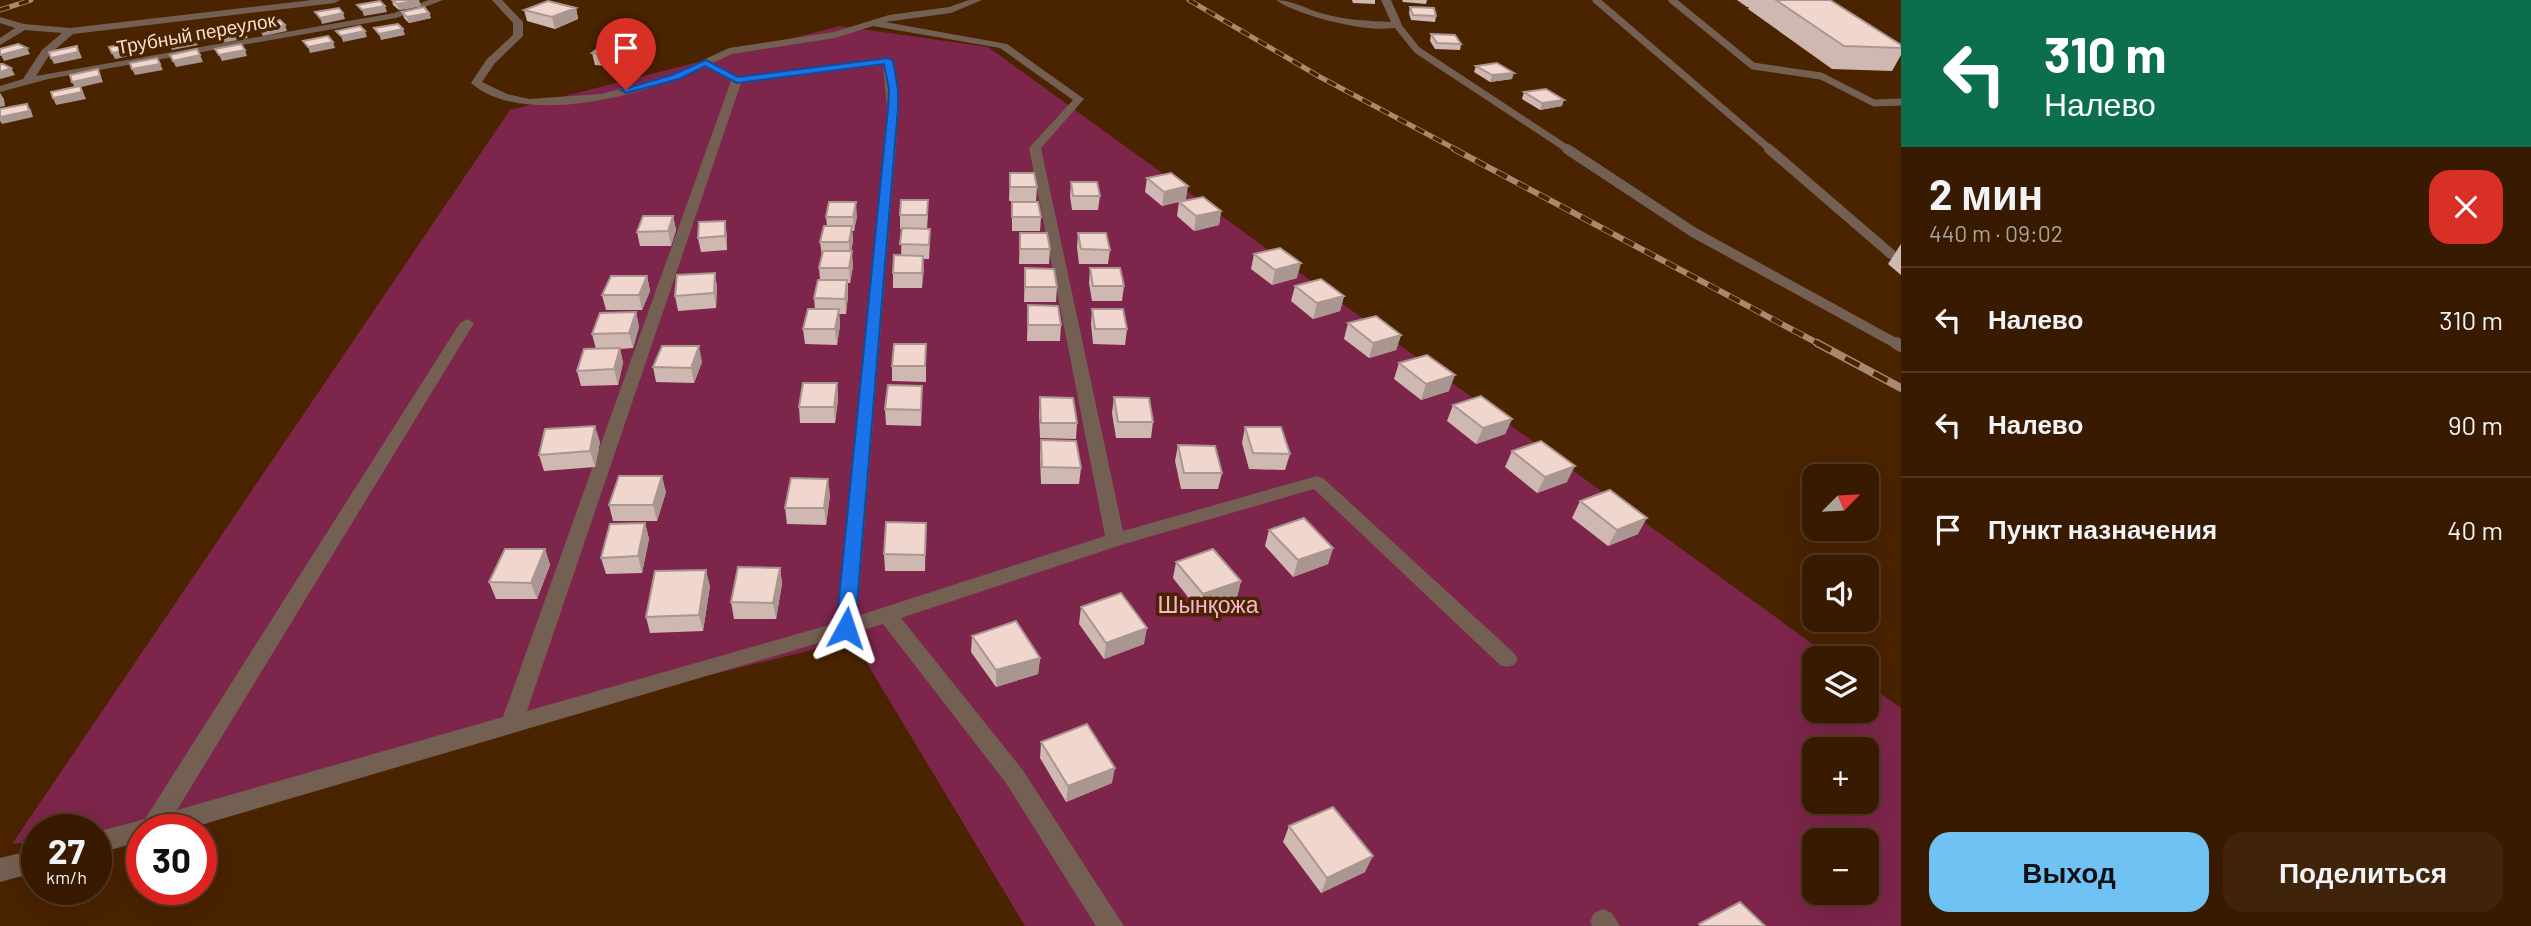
<!DOCTYPE html>
<html lang="ru">
<meta charset="utf-8">
<style>
body{margin:0;font-family:Barlow,sans-serif;background:#3f230a;color:#f1f3f6;height:100vh;display:flex;flex-direction:column;font-size:26px;white-space:nowrap}
*{box-sizing:border-box;margin:0}
p{font-size:23px;color:#aba199}
.icon{flex:none;width:38px;height:38px;fill:none;stroke:currentColor;stroke-width:2;stroke-linecap:round;stroke-linejoin:round}
.map{position:relative;flex:1;overflow:hidden}
.panel{display:flex;flex-direction:column;background:#381a00;width:630px}
.panel>*{flex:none}
.banner{background:#0b6e4f;color:#fff;overflow:hidden}
.needle{width:46px;rotate:66deg}
.controls{position:absolute;left:1802px;top:464px;display:grid;gap:14px}
.controls a{display:grid;place-items:center;width:77px;height:77px;border-radius:14px;background:#381a00;box-shadow:0 7px 28px #0002,0 0 0 2px #523822;font-size:35px}
.speed{position:absolute;left:21px;top:814px;display:flex;gap:14px;font-size:35px;font-weight:700;text-align:center}
.speed>*{display:grid;place-content:center;width:91px;height:91px;border-radius:50%;background:#381a00;box-shadow:0 7px 28px #0002,0 0 0 2px #523822;line-height:1}
.speed small{font-size:18px;font-weight:400}
.speed .limit{border:10px solid #d22;background:#fff;color:#111}
.pin{position:absolute;display:grid;place-items:center;width:60px;height:60px;color:#fff;margin:-72px -30px;border-radius:50% 50% 50% 0;rotate:-45deg;box-shadow:0 0 7px #0007}
.pin .icon{rotate:45deg}
.me{position:absolute;width:77px;margin:-38px;rotate:5deg;stroke-linejoin:round;filter:drop-shadow(0 0 5px #0008)}
.turn{display:flex;align-items:center;gap:24px;height:147px;padding:0 28px;font-size:32px}
.turn .icon{width:91px;height:91px;stroke-width:2.5}
.turn b{display:block;font-size:49px;line-height:60px}
.round{display:grid;place-items:center;flex:none;width:74px;height:74px;border-radius:21px;background:#3f230a}
.overview{display:flex;align-items:center;justify-content:space-between;height:119px;padding:0 28px}
h1{font-size:42px;font-weight:700;line-height:52px}
.button{display:flex;gap:14px;margin-top:auto;padding:14px 28px}
.button a{flex:1;height:80px;border-radius:21px;background:#70c2f4;color:#111;font-size:28px;font-weight:700;line-height:80px;text-align:center}
.button a+a{background:#3f230a;color:#f1f3f6}
ul{padding:0;list-style:none}
li{display:flex;align-items:center;gap:21px;height:105px;padding:0 28px;border-top:2px solid #523822}
li div{flex:1}
li b{display:block;font-size:26px}
li em{font-style:normal}
main{display:flex;flex:1;min-height:0}
.map>svg:first-child{display:block}
.green{fill:#7d254b;fill-rule:evenodd}
.lines{fill:none;stroke-linecap:round;stroke-linejoin:round}
.service-far2{stroke:#746052;stroke-width:7}
.service-far1{stroke:#746052;stroke-width:10}
.service{stroke:#746052;stroke-width:12}
.minor{fill:#746052;fill-rule:evenodd}
.rail-far2-casing{stroke:#a9896f;stroke-width:5}
.rail-far1-casing{stroke:#a9896f;stroke-width:6}
.rail-casing{stroke:#a9896f;stroke-width:8}
.rail-far2{stroke:#4a2300;stroke-width:3.5;stroke-dasharray:10;stroke-linecap:butt}
.rail-far1{stroke:#4a2300;stroke-width:4.5;stroke-dasharray:12;stroke-linecap:butt}
.rail{stroke:#4a2300;stroke-width:5;stroke-dasharray:16;stroke-linecap:butt}
.wall{fill:#cfb8b1}
.shaded-wall{fill:#a99690}
.building{fill:#f1d6ce;stroke:#a99690;stroke-width:2}
.route{fill:#1a73e8;stroke:#114b97;stroke-width:2}
.labels{text-anchor:middle;dominant-baseline:central;stroke-width:7;stroke-linejoin:round;paint-order:stroke}
.far-street-label{font-size:19px;fill:#f7ddcb;stroke:#4a2300}
.park-label{font-size:23px;fill:#f6b7cc;stroke:#4a2300}
</style>
<main>
<div class="map">
<svg width="1901" height="926" viewBox="0 0 1901 926">
<rect width="100%" height="100%" fill="#4a2300"/>
<path class="green" d="M840 26 988 47 1832 658H1815V710H1867V684L1901 708V926H1025L853 640 512 723 96 834V830H37V841L12 844 510 110ZM1815 749H1867V802H1815ZM1815 840H1867V892H1815Z"/>
<g class="lines">
<path class="service-far2" d="M1596 0 1771 150
M1672 0 1753 66 1821 76 1874 103 1901 102
M1397 25 1417 50 1569 150"/>
<path class="service-far1" d="M1567 149 1693 232 1899 345
M1769 149 1891 254"/>
<path class="service" d="M1896 343 1901 346"/>
<path class="minor" d="M312 0H340L335 3 73 34 50 54 36 76 394 13 429 0H443L396 18 48 79 0 92V86L23 79 42 50 62 33 25 30 0 45V38L15 28 0 23V17L24 24 70 28Z
M492 0H502L523 22V36L495 63 482 82 507 94 529 99 601 94 671 75 729 48 834 32 889 15 949 7 969 0H982L951 13 885 22 1007 44 1084 99 1041 148 1123 531 1317 476 1323 478 1514 653 1518 659 1514 665 1507 667 1500 665 1314 489 1121 545 901 618 1022 769 1124 926H1096L1006 783 883 624 184 830H142V841L96 854V832L145 819 460 323 467 319 474 323 177 810 503 717 731 81 705 67C648 94 524 129 471 83L487 59 513 35V23ZM873 26 1000 48 1073 100 1029 148 1105 536 857 616 899 109 893 61 888 58 739 77 713 63 732 54 835 38ZM883 65 887 109 836 623 527 711 741 83Z
M1276 0C1293 0 1308 10 1324 14 1346 20 1369 21 1391 22L1381 0H1391L1402 25C1382 38 1295 15 1276 0Z
M37 849V872L0 882V858Z
M1603 909 1612 913 1620 926H1592L1590 922 1594 913Z"/>
<defs>
<path id="rail-far2" d="M1189 0 1320 77 1457 150
M0 10 31 0"/>
<path id="rail-far1" d="M1454 149 1821 345"/>
<path id="rail" d="M1817 343 1901 388"/>
</defs>
<use href="#rail-far2" class="rail-far2-casing"/>
<use href="#rail-far1" class="rail-far1-casing"/>
<use href="#rail" class="rail-casing"/>
<use href="#rail-far2" class="rail-far2"/>
<use href="#rail-far1" class="rail-far1"/>
<use href="#rail" class="rail"/>
</g>
<path class="wall" d="M392 0 421 6 399 10 393 5Z
M1352 0H1375V4L1353 3Z
M1402 0H1427L1426 4 1403 2Z
M1737 0H1830L1901 45V55L1892 71 1832 69 1748 9 1749 7H1747Z
M1410 7 1436 16 1435 22 1411 20 1409 13Z
M576 8 578 19 555 29 527 21 524 10Z
M402 12 429 13 431 18 409 23 404 18Z
M1431 34 1461 44 1460 50 1435 49 1430 41Z
M603 44 652 59 642 69 595 65 592 53Z
M1476 66 1512 79 1490 82 1474 72Z
M1524 92 1562 106 1540 110 1522 99Z
M1010 173 1037 187 1036 201H1009Z
M1147 178 1186 200 1162 206 1145 192Z
M1071 182 1100 196 1098 210H1072L1070 196Z
M1012 202 1041 217 1040 231H1012Z
M1179 202 1221 211 1219 225 1194 231 1177 216Z
M928 214 927 229 930 243 929 259H923L922 288H893V273L901 256 902 229H900V215Z
M673 216 676 230 671 246H640L637 232Z
M857 216 854 231H852L853 241 851 251 853 266 850 283H848V295L846 314H839L840 325 837 345 805 344 803 329 815 309 814 298 820 280 819 268 822 256 820 242 827 226 826 217Z
M1020 233 1050 249 1049 264H1019Z
M1078 233 1110 250 1108 264H1079L1077 247Z
M727 235V250L701 252 698 238Z
M1901 244V275L1888 264Z
M1254 254 1297 278 1272 285 1251 269Z
M1025 268 1057 287 1056 302H1024Z
M1090 268 1124 286 1122 301H1092L1089 283Z
M715 273 717 288 716 308 678 311 675 296Z
M647 276 650 291 642 310H606L602 295Z
M1295 286 1344 296 1340 311 1313 319 1291 301Z
M1028 305 1061 325 1060 341H1027Z
M1092 309 1127 329 1125 345 1093 344 1091 324Z
M636 312 639 327 633 348 620 349 623 363 618 385 581 386 577 371 596 349 592 334Z
M1348 323 1401 335 1396 350 1369 358 1344 339Z
M926 344V382L892 381V366Z
M702 362 694 383 656 382 653 367Z
M1399 363 1449 391 1421 400 1394 379Z
M837 383 838 399 835 423H800L799 407Z
M922 386 921 426 886 425 885 409Z
M1040 397 1077 423 1076 439 1040 438 1039 413Z
M1114 397 1153 422 1151 438H1116L1112 413Z
M1453 405 1512 419 1505 434 1476 444 1447 421Z
M1245 427 1290 454 1285 470 1249 469 1242 443Z
M1041 440 1081 468 1079 484H1041L1040 456Z
M600 442 595 467 544 471 539 455Z
M1178 445 1222 473 1218 489H1181L1175 461Z
M1512 451 1567 482 1537 493 1505 467Z
M666 492 657 521H613L609 505Z
M830 495 826 525 787 524 785 508Z
M1580 501 1638 534 1608 546 1572 518Z
M645 523 649 539 642 573 606 574 601 558Z
M926 523 925 571H885L884 554Z
M1269 530 1333 548 1328 564 1293 577 1265 546Z
M545 549 550 565 537 599H496L489 582Z
M1176 562 1241 581 1237 597 1199 611 1173 578Z
M780 568 782 584 776 619H734L731 602Z
M710 586 703 631 650 633 646 617Z
M1081 607 1144 644 1104 659 1079 624Z
M972 636 1040 658 1038 674 996 687 971 652Z
M1041 742 1112 783 1066 802 1040 758Z
M1289 826 1365 872 1321 893 1283 842Z"/>
<path class="shaded-wall" d="M419 0 421 6 399 10 397 4Z
M385 6 387 12 364 16 362 10Z
M576 8 578 19 555 29 552 17Z
M343 13 345 19 322 24 320 18Z
M429 13 431 18 409 23 407 17Z
M285 25 287 31 263 36 260 30Z
M403 29 405 35 381 40 379 34Z
M365 31 367 37 343 42 341 36Z
M245 32 248 38 222 43 220 37Z
M195 39 198 45 172 50 169 44Z
M333 42 335 48 310 53 308 47Z
M77 46 82 58 54 64 51 58Z
M650 47 652 59 642 69 640 57Z
M27 48 30 54 4 61 1 55Z
M138 48 141 54 115 59 112 53Z
M245 50 247 56 222 61 219 55Z
M200 55 203 62 176 67 173 61Z
M160 64 163 70 135 75 132 69Z
M11 68 15 75 0 79V72Z
M98 69 103 82 81 87 86 99 56 105 53 98 75 88 72 82Z
M1514 73 1512 79 1490 82 1492 75Z
M0 93 4 99 5 106 0 107Z
M1564 100 1562 106 1540 110 1542 103Z
M27 104 31 110 33 117 2 124 0 121V117Z
M1188 186 1186 200 1162 206 1164 192Z
M856 202 857 216 854 231 853 217Z
M1221 211 1219 225 1194 231 1196 216Z
M673 216 676 230 671 246 668 231Z
M725 221 727 235V250L725 236Z
M852 226 853 241 850 257 849 242Z
M852 251 853 266 850 283 849 268Z
M923 256 924 270 922 288V273Z
M1301 263 1297 278 1272 285 1275 270Z
M715 273 717 288 716 308 714 293Z
M647 276 650 291 642 310 639 295Z
M847 280 848 295 846 314 845 299Z
M1344 296 1340 311 1313 319 1317 303Z
M839 309 840 325 837 345 835 329Z
M636 312 639 327 633 348 629 333Z
M1401 335 1396 350 1369 358 1373 343Z
M699 346 702 362 694 383 691 368Z
M620 348 623 363 618 385 614 369Z
M1455 375 1449 391 1421 400 1426 384Z
M837 383 838 399 835 423 834 407Z
M922 386V402L921 426V410Z
M1512 419 1505 434 1476 444 1483 428Z
M595 426 600 442 595 467 590 451Z
M1575 466 1567 482 1537 493 1545 477Z
M662 476 666 492 657 521 653 505Z
M828 479 830 495 826 525 824 508Z
M1647 518 1638 534 1608 546 1617 530Z
M645 523 649 539 642 573 638 556Z
M1333 548 1328 564 1293 577 1298 560Z
M545 549 550 565 537 599 531 583Z
M780 568 782 584 776 619 773 603Z
M706 570 710 586 703 631 699 615Z
M1241 581 1237 597 1199 611 1203 594Z
M1147 628 1144 644 1104 659 1106 643Z
M1040 658 1038 674 996 687V670Z
M1115 768 1112 783 1066 802 1068 786Z
M1373 856 1365 872 1321 893 1327 878Z"/>
<path class="building" d="M392 0H419L397 4Z
M1776 0H1830L1901 45V48L1844 46Z
M380 1 385 6 362 10 357 5Z
M548 1 576 8 552 17 524 10Z
M424 7 429 13 407 17 402 12Z
M1410 7 1434 8 1436 16 1413 15Z
M339 8 343 13 320 18 315 12Z
M280 20 285 25 260 30 256 25Z
M398 24 403 29 379 34 374 28Z
M360 26 365 31 341 36 336 31Z
M241 27 245 32 220 37 217 31Z
M192 33 195 39 169 44 166 38Z
M1431 34 1455 35 1461 44 1437 43Z
M328 36 333 42 308 47 303 41Z
M136 42 138 48 112 53 109 47Z
M18 44 27 48 0 55V49Z
M241 44 245 50 219 55 215 49Z
M603 44 650 47 640 57 592 53Z
M77 46 78 52 51 58 49 52Z
M197 49 200 55 173 61 170 55Z
M157 58 160 64 132 69 130 63Z
M1497 63 1514 73 1492 75 1476 66Z
M0 64H3L11 68 0 72Z
M98 69 100 76 72 82 70 75Z
M80 86 82 92 53 98 51 92Z
M1546 89 1564 100 1542 103 1524 92Z
M27 104 29 111 0 117V109Z
M1010 173H1034L1037 187H1010Z
M1171 173 1188 186 1164 192 1147 178Z
M1071 182H1097L1100 196H1073Z
M1203 197 1221 211 1196 216 1179 202Z
M901 200H928L927 215H900Z
M829 202H856L853 217H826Z
M1012 202H1038L1041 217H1012Z
M643 216H673L668 231 637 232Z
M725 221V236L698 238 699 222Z
M824 226H852L849 242H820Z
M902 228 930 229 929 245 900 244Z
M1020 233H1047L1050 249H1020Z
M1078 233H1106L1110 250 1081 249Z
M1280 248 1301 263 1275 270 1254 254Z
M823 251H852L849 268H819Z
M894 255 923 256 922 273H893Z
M1025 268 1054 269 1057 287H1025Z
M1090 268H1120L1124 286H1093Z
M715 273 714 293 675 296 677 275Z
M611 276H647L639 295H602Z
M1321 279 1344 296 1317 303 1295 286Z
M818 280H847L845 299 814 298Z
M1028 305 1058 306 1061 325H1028Z
M808 309H839L835 329H803Z
M1092 309H1123L1127 329H1095Z
M636 312 629 333 592 334 600 313Z
M1376 316 1401 335 1373 343 1348 323Z
M894 344H926L925 366H892Z
M662 346H699L691 368 653 367Z
M620 348 614 369 577 371 584 349Z
M1427 355 1455 375 1426 384 1399 363Z
M803 383H837L834 407H799Z
M888 385 922 386 921 410 885 409Z
M1481 396 1512 419 1483 428 1453 405Z
M1040 397 1073 398 1077 423H1041Z
M1114 397 1149 398 1153 422H1118Z
M595 426 590 451 539 455 545 429Z
M1245 427H1281L1290 454 1253 453Z
M1041 440 1076 441 1081 468 1042 467Z
M1541 441 1575 466 1545 477 1512 451Z
M1178 445 1215 446 1222 473H1184Z
M619 476H662L653 505H609Z
M791 478 828 479 824 508H785Z
M1610 490 1647 518 1617 530 1580 501Z
M1304 518 1333 548 1298 560 1269 530Z
M886 522 926 523 925 555 884 554Z
M645 523 638 556 601 558 610 524Z
M505 549H545L531 583 489 582Z
M1213 549 1241 581 1203 594 1176 562Z
M738 567 780 568 773 603 731 602Z
M706 570 699 615 646 617 655 571Z
M1121 593 1147 628 1106 643 1081 607Z
M1016 621 1040 658 996 670 972 636Z
M1087 724 1115 768 1068 786 1041 742Z
M1333 807 1373 856 1327 878 1289 826Z
M1740 902 1765 926H1700L1699 924Z"/>
<path class="route" d="M888 58 893 61 898 90V108L855 628 852 633H839L836 628 888 108 889 90 884 64 737 83 705 66 679 79 626 93 621 90 672 75 706 60 738 77Z"/>
<g class="labels">
<g class="far-street-label">
<text transform="translate(196 33) rotate(-10)">Трубный переулок</text>
</g>
<g class="park-label">
<text x="1208" y="604">Шынқожа</text>
</g>
</g>
</svg>
<div class="controls">
<a><svg class="needle" viewBox="-14 -14 28 28"><path d="M0-13l5 13h-10z" fill="#e53935"/><path d="M0 13l5-13h-10z" fill="#aba199"/></svg></a>
<a><svg class="icon" aria-label="sound" viewBox="0 0 24 24"><path d="M4 9h4l5-4v14l-5-4H4zM17 9q2 3 0 6"/></svg></a>
<a><svg class="icon" aria-label="layers" viewBox="0 0 24 24"><path d="M12 4l9 5-9 5-9-5zM3 14l9 5 9-5"/></svg></a>
<a>+</a>
<a>−</a>
</div>
<div class="speed"><div>27<small>km/h</small></div><div class="limit">30</div></div>
<div class="pin" style="left:626px;top:90px;background:#d93025"><svg class="icon" aria-label="arrive" viewBox="0 0 24 24"><path d="M6 21V4h12l-3 4 3 4H6"/></svg></div>
<svg class="me" style="left:846px;top:628px" viewBox="-20 -20 40 40"><path d="M0-17L14 15 0 8-14 15z" fill="#1a73e8" stroke="#fff" stroke-width="4"/></svg>
</div>
<section class="panel">
<div class="banner">
<div class="turn"><svg class="icon" aria-label="left" viewBox="0 0 24 24"><path d="M17 20v-9H6M10 6l-5 5 5 5"/></svg><div><b>310 m</b>Налево</div></div>
</div>
<div class="overview"><div><h1>2 мин</h1><p>440 m · 09:02</p></div><a class="round" style="background:#d93025;color:#fff"><svg class="icon" aria-label="close" viewBox="0 0 24 24"><path d="M6 6l12 12M18 6L6 18"/></svg></a></div>
<ul>
<li><svg class="icon" aria-label="left" viewBox="0 0 24 24"><path d="M17 20v-9H6M10 6l-5 5 5 5"/></svg><div><b>Налево</b></div><em>310 m</em></li>
<li><svg class="icon" aria-label="left" viewBox="0 0 24 24"><path d="M17 20v-9H6M10 6l-5 5 5 5"/></svg><div><b>Налево</b></div><em>90 m</em></li>
<li><svg class="icon" aria-label="arrive" viewBox="0 0 24 24"><path d="M6 21V4h12l-3 4 3 4H6"/></svg><div><b>Пункт назначения</b></div><em>40 m</em></li>
</ul>
<div class="button"><a>Выход</a><a>Поделиться</a></div>
</section>
</main>
